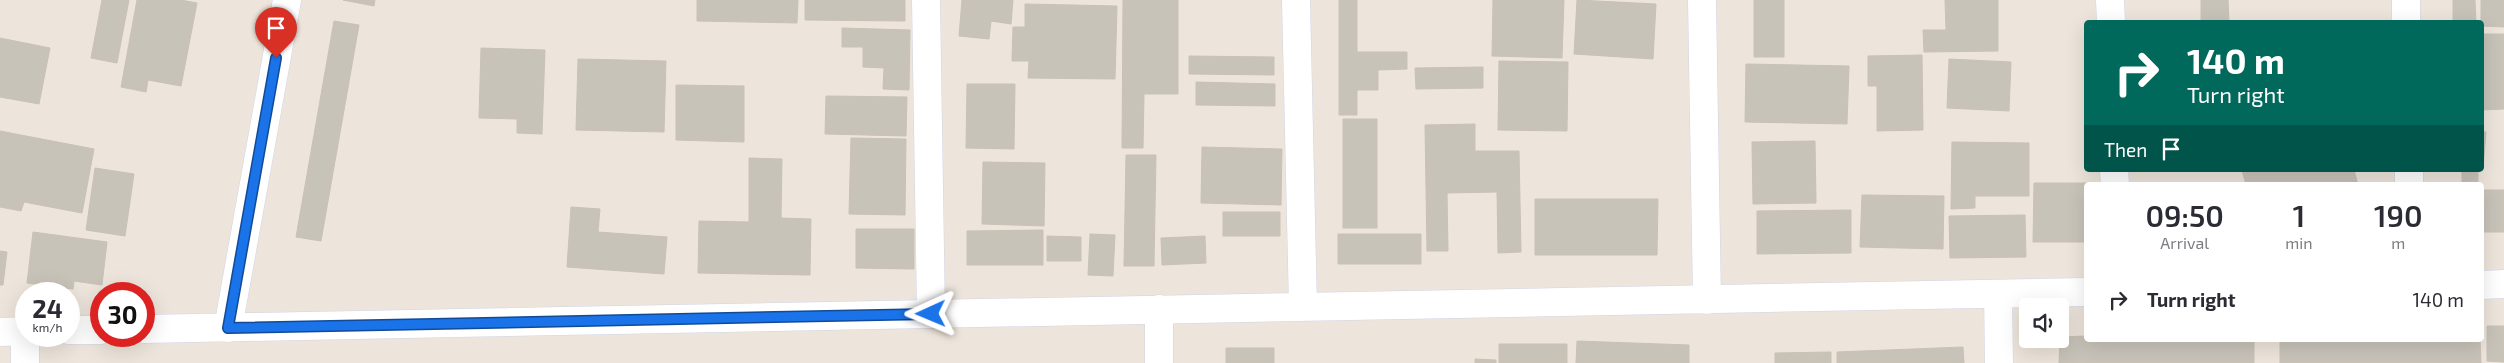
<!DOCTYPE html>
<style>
body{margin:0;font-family:"Exo 2",sans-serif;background:#f7f7f7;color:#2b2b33;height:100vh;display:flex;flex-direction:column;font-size:19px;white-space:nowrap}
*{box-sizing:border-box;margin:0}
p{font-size:16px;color:#7c7c81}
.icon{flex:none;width:28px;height:28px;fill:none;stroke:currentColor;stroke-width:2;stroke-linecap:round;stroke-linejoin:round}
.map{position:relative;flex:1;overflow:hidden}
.details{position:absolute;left:2084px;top:182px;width:400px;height:160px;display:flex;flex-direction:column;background:#fff;border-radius:5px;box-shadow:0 5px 20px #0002}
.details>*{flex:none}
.top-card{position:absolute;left:2084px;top:20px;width:400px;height:152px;border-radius:5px;box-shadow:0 5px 20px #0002;background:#00695c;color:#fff;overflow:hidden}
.fabs{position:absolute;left:2019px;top:298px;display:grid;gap:10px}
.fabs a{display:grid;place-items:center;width:50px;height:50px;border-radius:5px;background:#fff;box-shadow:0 5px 20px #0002;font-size:25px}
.speed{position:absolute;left:15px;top:282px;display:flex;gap:10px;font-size:25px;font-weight:700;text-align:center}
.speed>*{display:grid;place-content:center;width:65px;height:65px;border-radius:50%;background:#fff;box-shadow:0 5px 20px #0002;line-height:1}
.speed small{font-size:12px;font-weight:400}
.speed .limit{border:8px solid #d22;background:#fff;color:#111}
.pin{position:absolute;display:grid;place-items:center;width:42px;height:42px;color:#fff;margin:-51px -21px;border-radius:50% 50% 50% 0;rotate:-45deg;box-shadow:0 0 5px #0007}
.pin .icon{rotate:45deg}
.me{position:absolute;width:55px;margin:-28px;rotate:269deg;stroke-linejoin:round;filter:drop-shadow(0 0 4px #0008)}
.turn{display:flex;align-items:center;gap:18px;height:105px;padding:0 20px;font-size:22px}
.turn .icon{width:65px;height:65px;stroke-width:2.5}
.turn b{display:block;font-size:35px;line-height:42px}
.then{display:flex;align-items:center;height:48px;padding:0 20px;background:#0003;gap:10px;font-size:19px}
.eta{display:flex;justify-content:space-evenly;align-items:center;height:85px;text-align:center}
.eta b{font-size:30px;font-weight:600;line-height:35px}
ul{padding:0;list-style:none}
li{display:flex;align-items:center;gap:15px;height:65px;padding:0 20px}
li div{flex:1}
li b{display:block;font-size:19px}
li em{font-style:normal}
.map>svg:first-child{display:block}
.building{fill:#c8c3b9;stroke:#c9c1b4}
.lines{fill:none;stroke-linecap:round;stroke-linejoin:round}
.minor-casing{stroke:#d0d4e4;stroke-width:29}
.minor{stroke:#fff;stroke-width:28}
.route-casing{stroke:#114b97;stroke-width:12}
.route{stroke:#1a73e8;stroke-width:9}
</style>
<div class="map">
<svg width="2504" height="363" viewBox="0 0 2504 363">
<rect width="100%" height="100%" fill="#ede5db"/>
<path class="building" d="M102 0H129L117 63 91 58Z
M137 0H181L197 3 181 86 148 80 146 92 121 87Z
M343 0H375L374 6Z
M697 0H798L797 23 697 21Z
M805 0H905V21L805 20Z
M962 0H1013L1011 24 991 21 989 39 959 36Z
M1123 0H1178V94H1144L1143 148H1122Z
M1339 0H1357V52H1407V69L1378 70V90H1357V115H1339Z
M1493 0H1564L1562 58 1492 56Z
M1577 0 1656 4 1653 59 1574 54Z
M1754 0H1784V57H1754Z
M1945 0H1998V51L1924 52 1923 30H1946Z
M2201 0H2228L2229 22H2201Z
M2453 0H2475L2476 22H2453Z
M2481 0H2504V27L2481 26Z
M1025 4 1117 6 1115 79 1028 78 1029 61H1012L1013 27H1025Z
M334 21 359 25 321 241 296 237Z
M842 28 910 30 909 90 883 89 884 68 863 67V47H842Z
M2481 34H2504V109L2481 110Z
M0 38 50 48 39 104 0 97Z
M481 48 545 50 542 134 517 133V119L479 118Z
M1922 55 1923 130 1877 131V86H1868V56Z
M1189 56 1274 57V75L1189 74Z
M578 59 666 61 664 132 576 130Z
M1949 59 2011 62 2009 111 1947 108Z
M1499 61 1568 62 1567 131 1498 130Z
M1746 64 1849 66 1847 124 1745 122Z
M1483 67V88L1416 89 1415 68Z
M1196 82 1275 84V106L1196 105Z
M967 84H1015L1014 149 966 148Z
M676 85 744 86V142L676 140Z
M826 96 907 97 906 136 825 134Z
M1343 119H1377V228H1343Z
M1475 124V151H1519L1521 252 1498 253 1497 192 1447 193 1448 251H1427L1425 125Z
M0 131 94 149 82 213 24 202 21 211 0 207Z
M2481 131 2486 132 2483 168H2481Z
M851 138 906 139 905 215 849 214Z
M1815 141 1816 203 1753 204 1752 142Z
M1952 142 2029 143V196H1975V208L1951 209Z
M1202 147 1282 149 1281 205 1201 203Z
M1126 155H1156L1154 266H1124Z
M749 158 782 159 781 218 811 219 810 275 698 273 699 221 749 222Z
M983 162 1045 163 1044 226 982 224Z
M95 168 134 174 125 236 86 230Z
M2242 170H2354L2358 185H2246Z
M2462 172H2478V185H2462Z
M2034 183H2095L2086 185V242H2033Z
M2481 190H2504V232H2481Z
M1862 195 1944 196 1943 249 1860 247Z
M1535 199H1658L1657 255H1535Z
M571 207 600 209 598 232 667 237 664 274 567 267Z
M1851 210V253L1757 254V211Z
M1223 212H1280V236H1223Z
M2025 215 2026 257 1950 258 1949 216Z
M856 229H914V269L856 268Z
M1043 230V265H967V231Z
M33 232 107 242 102 285 74 281 73 289 27 283Z
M1090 234 1115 235 1113 276 1088 275Z
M1338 234H1421V264H1338Z
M1047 236 1081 237V261H1047Z
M1205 236 1206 263 1162 265 1161 238Z
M0 251 7 252 3 285H0Z
M2487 326H2504V362L2487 361Z
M2086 336V340H2254V363H2059L2060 337Z
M2280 340H2480L2481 363H2280Z
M1577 341 1689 345V363H1576Z
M1499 344H1567V363H1499Z
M1963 347 1964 363H1837V352Z
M1226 348H1274V363H1226Z
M1831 352V363H1775V353Z
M1475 359 1496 360V363H1475Z"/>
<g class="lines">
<defs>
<path id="minor" d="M926 0 931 314
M1296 0 1303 307
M1702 0 1707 300
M2110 0 2111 22
M2406 0V22
M2114 170 2115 185
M2409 170V185
M2481 285 2504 284
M1998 294 1999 363
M228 328 287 0
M144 329 2086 292
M69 330H101
M25 331V363
M0 332 26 331
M1159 363V309"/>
</defs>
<use href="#minor" class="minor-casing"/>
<use href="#minor" class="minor"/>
</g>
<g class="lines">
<defs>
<path id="route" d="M276 58 228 328 931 314"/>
</defs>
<use href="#route" class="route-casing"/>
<use href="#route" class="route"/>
</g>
</svg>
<div class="fabs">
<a><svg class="icon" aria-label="sound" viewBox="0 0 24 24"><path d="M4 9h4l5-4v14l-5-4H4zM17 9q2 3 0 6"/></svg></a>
</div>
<div class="speed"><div>24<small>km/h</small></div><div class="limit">30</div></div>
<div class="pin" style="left:276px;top:58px;background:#d93025"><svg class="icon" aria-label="arrive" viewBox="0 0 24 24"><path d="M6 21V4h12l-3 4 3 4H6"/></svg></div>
<svg class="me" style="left:931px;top:314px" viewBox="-20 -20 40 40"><path d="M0-17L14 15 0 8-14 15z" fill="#1a73e8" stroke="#fff" stroke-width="4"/></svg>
<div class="top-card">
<div class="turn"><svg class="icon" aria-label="right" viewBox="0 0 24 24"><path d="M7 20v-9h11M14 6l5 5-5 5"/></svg><div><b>140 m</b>Turn right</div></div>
<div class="then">Then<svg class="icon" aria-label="arrive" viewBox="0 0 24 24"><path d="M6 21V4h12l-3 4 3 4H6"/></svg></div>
</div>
<section class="details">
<div class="eta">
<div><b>09:50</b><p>Arrival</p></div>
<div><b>1</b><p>min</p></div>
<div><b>190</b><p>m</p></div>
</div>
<ul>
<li><svg class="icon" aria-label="right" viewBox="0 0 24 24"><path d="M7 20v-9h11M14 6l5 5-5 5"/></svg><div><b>Turn right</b></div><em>140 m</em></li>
</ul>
</section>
</div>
